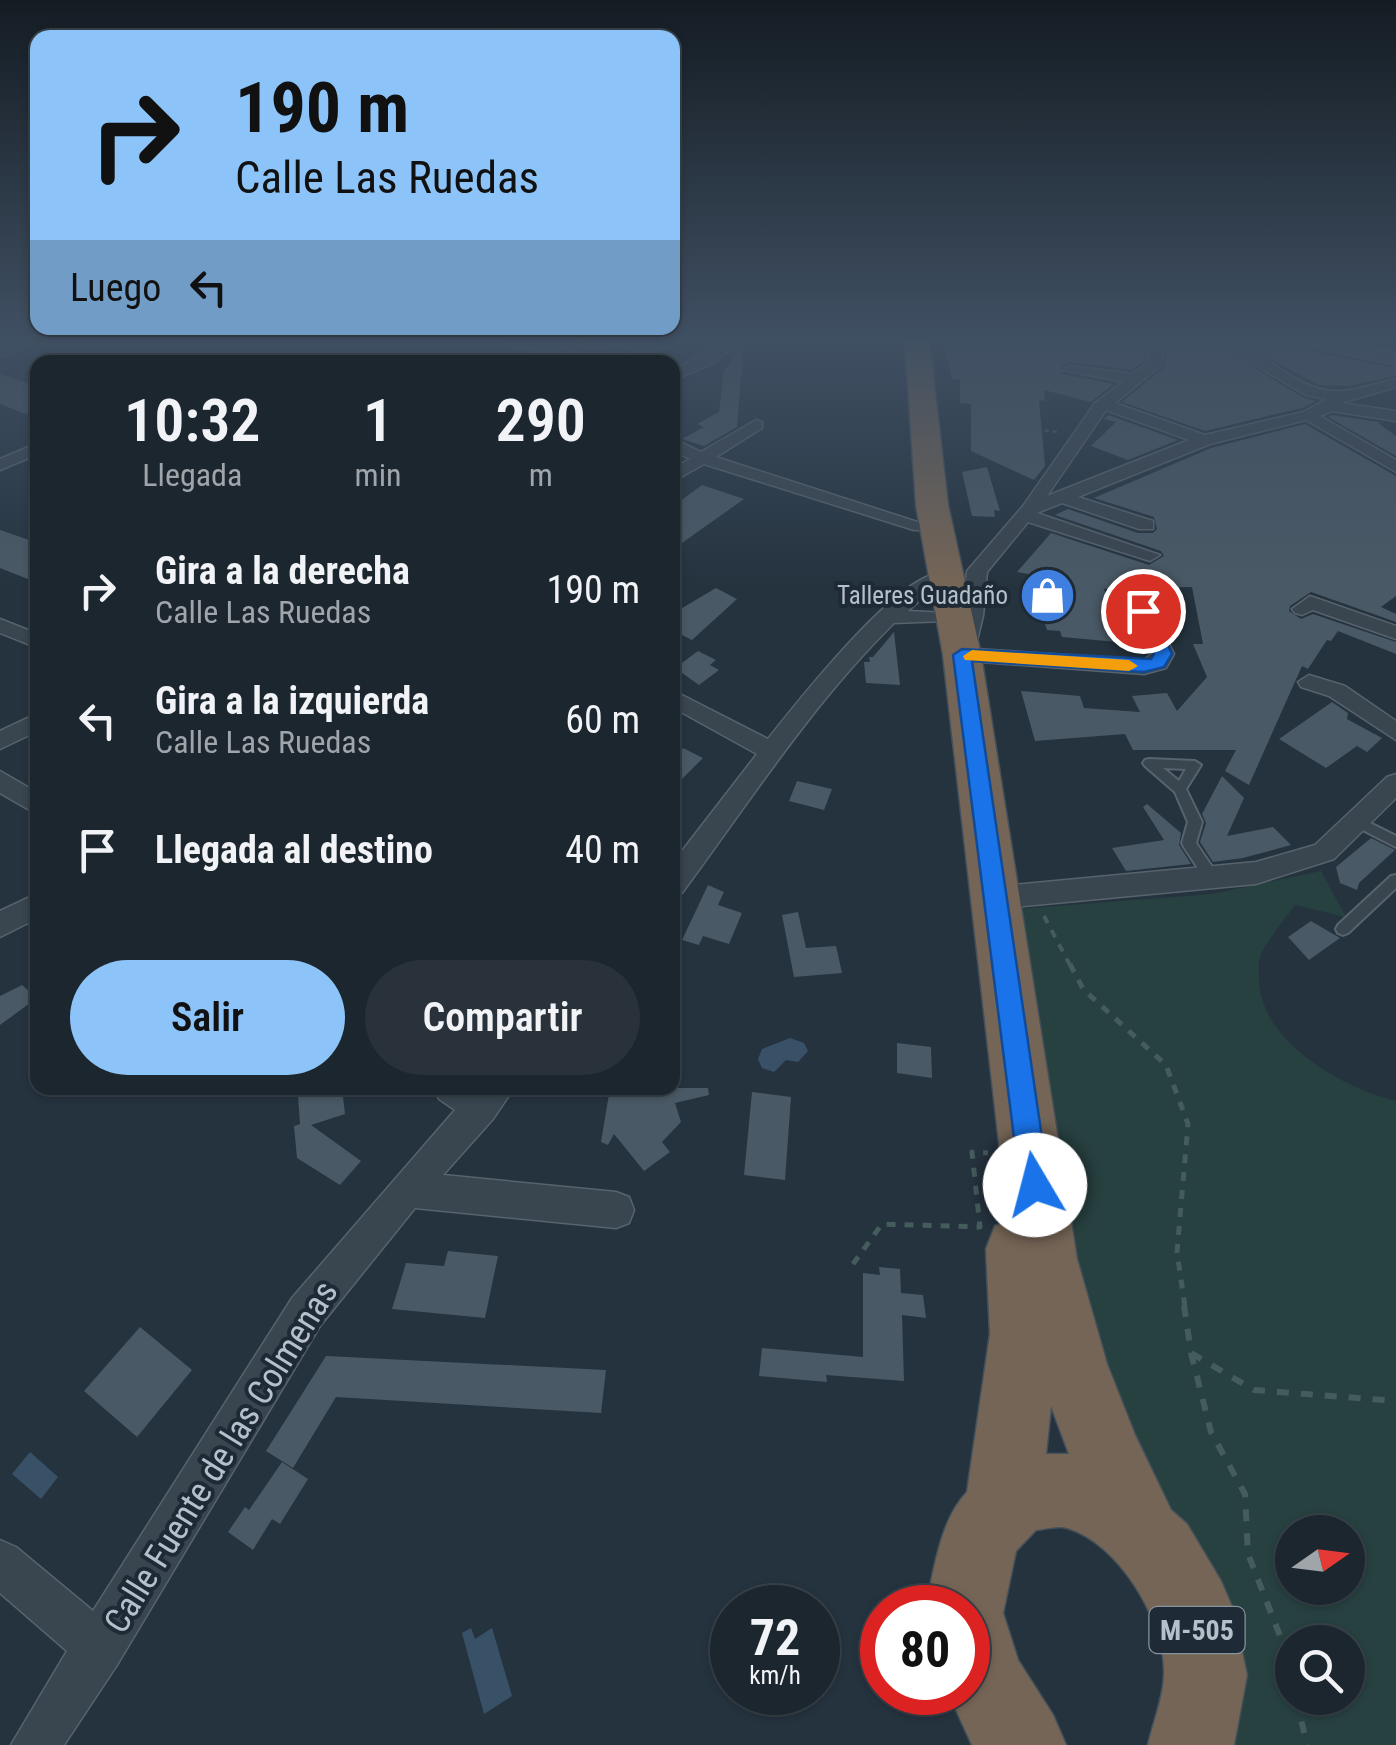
<!DOCTYPE html>
<html lang="es">
<meta charset="utf-8">
<style>
body{margin:0;font-family:"Roboto Condensed",sans-serif;background:#29323b;color:#f1f3f6;height:100vh;display:flex;flex-direction:column;font-size:38px;white-space:nowrap}
*{box-sizing:border-box;margin:0}
p{font-size:32px;color:#a0a5aa}
.icon{flex:none;width:55px;height:55px;fill:none;stroke:currentColor;stroke-width:2;stroke-linecap:round;stroke-linejoin:round}
.map{position:relative;flex:1;overflow:hidden}
.panel{position:absolute;left:30px;top:355px;width:650px;height:740px;display:flex;flex-direction:column;background:#1c262f;border-radius:20px;box-shadow:0 2px 8px #0004,0 0 0 2px #3a434b}
.panel>*{flex:none}
.banner{position:absolute;left:30px;top:30px;width:650px;height:305px;border-radius:20px;box-shadow:0 2px 8px #0004,0 0 0 2px #3a434b;background:#8cc3f8;color:#111;overflow:hidden}
.needle{width:65px;rotate:76deg}
.buttons{position:absolute;left:1275px;top:1515px;display:grid;gap:20px}
.buttons a{display:grid;place-items:center;width:90px;height:90px;border-radius:50%;background:#1c262f;box-shadow:0 2px 8px #0004,0 0 0 2px #3a434b;font-size:50px}
.speed{position:absolute;left:710px;top:1585px;display:flex;gap:20px;font-size:50px;font-weight:700;text-align:center}
.speed>*{display:grid;place-content:center;width:130px;height:130px;border-radius:50%;background:#1c262f;box-shadow:0 2px 8px #0004,0 0 0 2px #3a434b;line-height:1}
.speed small{font-size:25px;font-weight:400}
.speed .limit{border:15px solid #d22;background:#fff;color:#111}
.pin{position:absolute;display:grid;place-items:center;width:85px;height:85px;color:#fff;margin:-42px;border:5px solid #fff;border-radius:50%;box-shadow:0 2px 10px #0007}
.me{position:absolute;width:110px;margin:-55px;rotate:352deg;stroke-linejoin:round;filter:drop-shadow(0 0 8px #0008)}
.turn{display:flex;align-items:center;gap:35px;height:210px;padding:0 40px;font-size:45px}
.turn .icon{width:130px;height:130px;stroke-width:2.5}
.turn b{display:block;font-size:70px;line-height:85px}
.then{display:flex;align-items:center;height:95px;padding:0 40px;background:#0003;gap:20px;font-size:38px}
.eta{display:flex;justify-content:space-evenly;align-items:center;height:170px;text-align:center}
.eta b{font-size:60px;font-weight:600;line-height:70px}
.primary-button{display:flex;gap:20px;margin-top:auto;padding:20px 40px}
.primary-button a{flex:1;height:115px;border-radius:60px;background:#8cc3f8;color:#111;font-size:40px;font-weight:600;line-height:115px;text-align:center}
.primary-button a+a{background:#29323b;color:#f1f3f6}
ul{padding:0;list-style:none}
li{display:flex;align-items:center;gap:30px;height:130px;padding:0 40px}
li div{flex:1}
li b{display:block;font-size:38px}
li em{font-style:normal}
.map>svg:first-child{display:block}
.green{fill:#274040;fill-rule:evenodd}
.water{fill:#395167}
.building{fill:#495965}
.lines{fill:none;stroke-linecap:round;stroke-linejoin:round}
.lane-casing{stroke:#57636d;stroke-width:4}
.street-casing{stroke:#57636d;stroke-width:3}
.secondary-casing{stroke:#57636d;stroke-width:3}
.highway-casing{stroke:#44505a;stroke-width:3}
.path-far3{stroke:#455c5c;stroke-width:2.5;stroke-dasharray:4 4;stroke-linecap:butt}
.path-far2{stroke:#455c5c;stroke-width:4;stroke-dasharray:8 8;stroke-linecap:butt}
.path-far1{stroke:#455c5c;stroke-width:5;stroke-dasharray:9 9;stroke-linecap:butt}
.path{stroke:#455c5c;stroke-width:6;stroke-dasharray:12 12;stroke-linecap:butt}
.lane{fill:#39454f;fill-rule:evenodd}
.street{fill:#39454f;fill-rule:evenodd}
.secondary{fill:#475562;fill-rule:evenodd}
.highway{fill:#756556;fill-rule:evenodd}
.route{fill:#1a73e8;stroke:#114b97;stroke-width:2.5}
.slow{fill:#f59e0b}
.labels{text-anchor:middle;dominant-baseline:central;stroke-width:8;stroke-linejoin:round;paint-order:stroke}
.far-poi-label{font-size:25px;fill:#b5c0ca;stroke:#1e2a35;text-anchor:end}
.shield{fill:#1e2a35;stroke:#88939d;stroke-width:2.5}
.shield-label{font-size:28px;font-weight:bold;fill:#b5c0ca}
.near-street-label{font-size:35px;fill:#b5c0ca;stroke:#1e2a35}
</style>
<div class="map">
<svg width="1396" height="1745" viewBox="0 0 1396 1745">
<rect width="100%" height="100%" fill="#25333f"/>
<path class="green" d="M1321 871 1346 917 1295 905C1284 921 1267 939 1260 957 1258 963 1259 973 1259 980 1261 1042 1342 1088 1396 1101V1745H1234L1243 1666 1204 1558 1124 1434 1096 1362 1019 909 1212 894ZM1292 1532H1348V1588H1292ZM1292 1642H1348V1698H1292Z"/>
<path class="water" d="M790 1038 804 1043 808 1051 798 1062 786 1060 774 1072 762 1068 758 1059 762 1049Z
M30 1452 58 1477 41 1499 12 1474Z
M471 1628 475 1639 492 1628 512 1696 484 1714 462 1633Z"/>
<path class="building" d="M507 340H573L568 348 551 358 506 346Z
M607 340H643L671 347 653 358 611 347Z
M943 340H1148L1144 361 1132 370 1070 362 1061 367 1062 374 1114 384 1091 402 1044 390 1045 401 1039 400 1045 466 1034 480 971 451V404L960 403V380L952 379Z
M1170 340H1209L1304 398 1316 401 1302 408 1205 431 1122 402 1163 368Z
M1235 340H1292L1304 350 1396 368V376L1349 386 1319 385Z
M744 343 737 427 704 446 682 439 704 427 697 424 719 412 724 371Z
M0 374 38 387V410L26 414 0 404Z
M1108 415 1178 440 1128 460 1091 446 1116 422 1104 419Z
M1332 415 1384 423H1378L1396 436V456L1328 417Z
M1305 424 1396 476V596L1381 607 1396 614V622L1311 592 1290 606 1289 611 1301 619 1313 614 1396 642V654L1338 631 1331 641 1327 640 1308 669 1302 666 1249 785 1225 771 1236 750H1133L1125 734 1035 741 1021 691 1080 696 1084 708 1140 712 1132 696 1167 693 1177 711 1207 677 1193 644H1203L1192 587 1104 589 1128 643 1062 637 1060 631 1047 630 1028 574 1017 572 1051 533 1149 565 1164 556 1161 551 1055 515 1068 509 1138 533H1153L1157 529 1154 517 1094 498 1211 448Z
M987 467 1000 511 994 510 995 517 972 516 962 472Z
M702 485 744 499 672 550V507Z
M0 530 38 543V583L0 568Z
M716 588 737 599 692 640 672 630V614Z
M894 632 900 685 866 683 864 662H870L869 657H873Z
M698 651 716 660 710 665 719 670 699 685 675 668Z
M1332 702 1348 713 1347 719 1382 738 1367 752 1357 746 1326 768 1279 739Z
M683 748 703 758 672 789V759Z
M1222 776 1244 798 1227 836 1273 827 1291 845 1243 858 1213 862 1200 842 1206 823 1202 814Z
M797 781 832 789 824 810 789 801Z
M1147 804 1181 833 1179 845 1191 864 1126 871 1112 848 1164 840 1143 807Z
M1371 838 1395 850 1359 883 1357 890 1340 883 1336 867Z
M708 885 724 892 718 905 742 913 729 944 703 936 699 945 682 940Z
M798 912 806 948 836 946 842 973 794 977 782 915Z
M1311 921 1340 938 1309 960 1288 937Z
M22 985 37 998 0 1025V996Z
M897 1043 931 1047 932 1078 897 1073Z
M335 1088H342L345 1114 311 1125 361 1161 340 1185 297 1158 294 1126 300 1124 298 1096Z
M610 1088H632L630 1092 652 1088H708L709 1095 675 1103 681 1122 662 1142 670 1152 644 1171 614 1134 608 1145 601 1142Z
M752 1092 791 1097 785 1180 744 1175Z
M448 1251 498 1256 485 1318 392 1309 406 1263 444 1266Z
M879 1267 900 1269 901 1293 923 1295 926 1318 902 1315 904 1381 826 1375 827 1382 759 1376 762 1348 863 1357V1273L880 1275Z
M140 1327 192 1370 137 1437 84 1391Z
M326 1356 606 1370 601 1413 336 1397 293 1468 266 1451Z
M282 1462 308 1479 280 1524 272 1519 253 1550 228 1532 245 1507 249 1510Z"/>
<g class="lines">
<defs>
<path id="lane" d="M580 340H599L608 345 604 349 653 362H642L600 352 578 353 560 362H554V359L573 350 571 346ZM585 343 599 345 595 349 577 347Z
M1149 759 1195 761 1201 765 1186 789 1202 822 1196 843 1217 874 1219 878 1217 882H1207L1184 847 1182 843 1188 822 1175 792 1145 766 1143 763 1145 760ZM1163 768 1186 769 1179 781Z
M1356 816 1396 836V847L1351 824 1349 821 1351 818Z
M1396 875V888L1348 933 1343 935 1338 933 1336 929 1338 925 1391 876Z"/>
<path id="street" d="M20 340H40L0 357V348Z
M726 340H742L713 363 672 381V371Z
M1152 340H1166L1161 365 1115 403 1205 435 1303 412 1327 399 1306 395 1213 340C1258 340 1289 389 1334 391 1354 392 1377 383 1396 379V387L1341 403 1396 411V421L1332 411 1320 416 1396 460V472L1306 420 1210 444 1078 497 1153 521V529H1139L1062 503 1037 513 1160 555 1150 561 1028 522 987 572 983 616 975 649 1144 660 1152 654 1133 611 1143 605 1153 611 1174 654 1166 668 1144 674 954 660 951 655 963 616 967 571 1023 506 1095 403 1123 382 1063 370 1070 366 1133 374 1147 363ZM1106 410 1189 440 1047 496Z
M756 420 762 422V428L716 457 930 526 928 530H914L704 464 672 482V469L690 459 672 450V438L701 452Z
M38 443V454L0 470V459Z
M932 575 942 581 908 611 945 613 948 617 945 621 894 623C811 705 751 800 682 893L672 896V864L757 754 672 707V690L768 739C798 701 889 587 932 575Z
M1310 596 1396 626V639L1313 610 1302 615 1295 613 1292 609Z
M0 619 38 634V648L0 633Z
M1309 675 1345 686 1396 721V740L1329 696 1301 687 1298 682Z
M38 713V731L0 749V731Z
M0 771 38 793V815L0 793Z
M1396 774V798L1334 859 1256 884 1014 907 984 899 980 891 984 883 994 880 1014 885 1256 862 1315 845 1387 777Z
M38 893V918L0 937V911Z
M434 1088H514L493 1119 443 1175 616 1192 629 1197 634 1210 629 1223 616 1228 415 1208 320 1326 117 1665 64 1745H11L67 1651 0 1593V1540L16 1547 93 1611 292 1298 455 1110 439 1099Z"/>
<path id="secondary" d="M1296 340H1334L1396 353V365L1305 346Z"/>
<path id="highway" d="M905 340H929L948 505 981 655 1077 1259 1107 1364 1135 1435 1171 1510 1187 1524 1221 1581 1233 1609 1247 1675 1234 1745H1148C1153 1723 1163 1699 1164 1676 1167 1623 1119 1543 1067 1528 1058 1525 1046 1529 1036 1530L1016 1551 1003 1613 1018 1660 1053 1715 1066 1745H972L948 1692H968V1608H925C935 1569 939 1522 967 1492L990 1334 986 1249 995 1226 1008 1221 943 655 916 505ZM1051 1406 1069 1454H1046Z"/>
</defs>
<use href="#lane" class="lane-casing"/>
<use href="#street" class="street-casing"/>
<use href="#secondary" class="secondary-casing"/>
<use href="#highway" class="highway-casing"/>
<path class="path-far3" d="M1214 366 1229 364
M1005 414 1006 445
M1005 427 1060 432"/>
<path class="path-far2" d="M1044 916 1071 967"/>
<path class="path-far1" d="M1070 964 1083 989 1166 1065 1188 1124 1177 1252 1185 1307
M853 1264 882 1224 980 1227 972 1152 988 1153"/>
<path class="path" d="M1184 1305 1191 1353 1211 1432 1245 1494 1248 1554 1284 1646 1292 1682
M1191 1353 1254 1390 1396 1401
M1296 1698 1307 1745"/>
<use href="#lane" class="lane"/>
<use href="#street" class="street"/>
<use href="#secondary" class="secondary"/>
<use href="#highway" class="highway"/>
</g>
<linearGradient id="sky" x2="0" y2="1"><stop stop-color="#141c23"/><stop offset="0.58" stop-color="#405063"/><stop offset="1" stop-color="#405063" stop-opacity="0"/></linearGradient>
<rect width="1396" height="585" fill="url(#sky)"/>
<path class="route" d="M1143 606 1152 611 1172 654 1164 667 1144 672 972 661 1049 1185 1045 1196 1035 1200 1024 1196 1020 1185 953 655 962 649 1151 659 1154 654 1134 611Z"/>
<path class="slow" d="M972 650 1129 660 1138 666 1129 671 965 660 963 656Z"/>
<defs>
<symbol id="shop-disc" viewBox="-11 -11 22 22"><circle r="9.5" fill="#3f7fe0" stroke="#1e2a35"/><path d="M-5-2.5h2.3a2.7 3.5 0 0 1 5.4 0H5L5.5 6h-11ZM-1.5-2.5h3a1.5 2.3 0 0 0-3 0Z" fill="#fff"/></symbol>
</defs>
<g fill-rule="evenodd">
<use href="#shop-disc" x="1016" y="564" width="63" height="63"/>
</g>
<g class="labels">
<g class="far-poi-label">
<text x="1008" y="595">Talleres Guadaño</text>
</g>
<rect class="shield" x="1149.5" y="1607" width="95" height="46" rx="8"/>
<g class="shield-label">
<text x="1197" y="1630">M-505</text>
</g>
<g class="near-street-label">
<text transform="translate(221 1457) rotate(-58)">Calle Fuente de las Colmenas</text>
</g>
</g>
</svg>
<div class="buttons">
<a><svg class="needle" viewBox="-14 -14 28 28"><path d="M0-13l5 13h-10z" fill="#e53935"/><path d="M0 13l5-13h-10z" fill="#a0a5aa"/></svg></a>
<a><svg class="icon" aria-label="search" viewBox="0 0 24 24"><circle cx="10" cy="10" r="6"/><path d="M15 15l6 6"/></svg></a>
</div>
<div class="speed"><div>72<small>km/h</small></div><div class="limit">80</div></div>
<div class="pin" style="left:1143px;top:611px;background:#d93025"><svg class="icon" aria-label="arrive" viewBox="0 0 24 24"><path d="M6 21V4h12l-3 4 3 4H6"/></svg></div>
<svg class="me" style="left:1035px;top:1185px" viewBox="-20 -20 40 40"><circle r="19" fill="#fff"/><path d="M0-13L10 11 0 6-10 11z" fill="#1a73e8"/></svg>
<div class="banner">
<div class="turn"><svg class="icon" aria-label="right" viewBox="0 0 24 24"><path d="M7 20v-9h11M14 6l5 5-5 5"/></svg><div><b>190 m</b>Calle Las Ruedas</div></div>
<div class="then">Luego<svg class="icon" aria-label="left" viewBox="0 0 24 24"><path d="M17 20v-9H6M10 6l-5 5 5 5"/></svg></div>
</div>
<section class="panel">
<div class="eta">
<div><b>10:32</b><p>Llegada</p></div>
<div><b>1</b><p>min</p></div>
<div><b>290</b><p>m</p></div>
</div>
<ul>
<li><svg class="icon" aria-label="right" viewBox="0 0 24 24"><path d="M7 20v-9h11M14 6l5 5-5 5"/></svg><div><b>Gira a la derecha</b><p>Calle Las Ruedas</p></div><em>190 m</em></li>
<li><svg class="icon" aria-label="left" viewBox="0 0 24 24"><path d="M17 20v-9H6M10 6l-5 5 5 5"/></svg><div><b>Gira a la izquierda</b><p>Calle Las Ruedas</p></div><em>60 m</em></li>
<li><svg class="icon" aria-label="arrive" viewBox="0 0 24 24"><path d="M6 21V4h12l-3 4 3 4H6"/></svg><div><b>Llegada al destino</b></div><em>40 m</em></li>
</ul>
<div class="primary-button"><a>Salir</a><a>Compartir</a></div>
</section>
</div>
